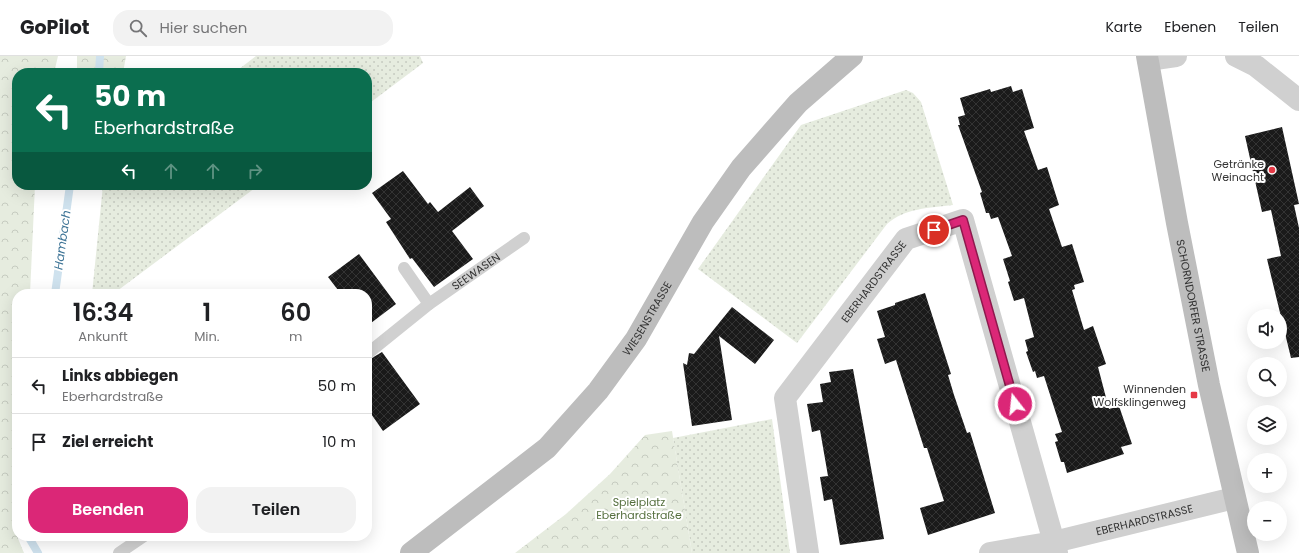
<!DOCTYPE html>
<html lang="de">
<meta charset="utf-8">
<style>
body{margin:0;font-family:Poppins,sans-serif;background:#f2f2f2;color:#202124;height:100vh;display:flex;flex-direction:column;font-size:15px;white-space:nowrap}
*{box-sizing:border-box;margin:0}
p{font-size:13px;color:#757577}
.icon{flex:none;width:22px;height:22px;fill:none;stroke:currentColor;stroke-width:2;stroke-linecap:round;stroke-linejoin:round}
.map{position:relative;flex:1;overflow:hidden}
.drawer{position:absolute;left:12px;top:233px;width:360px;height:252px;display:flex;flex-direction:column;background:#fff;border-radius:16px;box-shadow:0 4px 16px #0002}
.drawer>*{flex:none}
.guide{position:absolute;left:12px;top:12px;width:360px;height:122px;border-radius:16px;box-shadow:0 4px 16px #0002;background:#0b6e4f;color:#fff;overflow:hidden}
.controls{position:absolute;left:1247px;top:253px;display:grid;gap:8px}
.controls a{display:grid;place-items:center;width:40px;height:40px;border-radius:50%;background:#fff;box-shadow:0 4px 16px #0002;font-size:20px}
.pin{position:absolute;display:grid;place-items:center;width:34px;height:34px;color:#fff;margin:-17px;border:2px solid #fff;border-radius:50%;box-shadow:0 1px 4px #0007}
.me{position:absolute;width:44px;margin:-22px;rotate:344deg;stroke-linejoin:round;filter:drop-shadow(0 0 3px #0008)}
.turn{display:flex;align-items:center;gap:14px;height:84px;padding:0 16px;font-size:18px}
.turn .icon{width:52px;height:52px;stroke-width:2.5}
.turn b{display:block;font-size:28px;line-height:34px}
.lanes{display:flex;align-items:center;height:38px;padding:0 16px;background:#0003;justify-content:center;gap:20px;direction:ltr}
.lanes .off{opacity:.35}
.eta{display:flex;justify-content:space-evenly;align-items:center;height:68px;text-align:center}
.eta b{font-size:24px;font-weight:600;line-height:28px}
.action{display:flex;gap:8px;margin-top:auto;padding:8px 16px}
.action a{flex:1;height:46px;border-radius:16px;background:#db2777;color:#fff;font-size:16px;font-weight:600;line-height:46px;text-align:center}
.action a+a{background:#f2f2f2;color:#202124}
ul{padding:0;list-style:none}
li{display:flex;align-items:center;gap:12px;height:56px;padding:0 16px;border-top:1px solid #e0e0e0}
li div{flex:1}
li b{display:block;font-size:15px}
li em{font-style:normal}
header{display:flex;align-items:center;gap:24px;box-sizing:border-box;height:56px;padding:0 20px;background:#fff;border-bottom:1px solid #e0e0e0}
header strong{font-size:19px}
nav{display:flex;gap:22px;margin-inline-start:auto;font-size:14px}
.search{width:280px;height:36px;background:#f2f2f2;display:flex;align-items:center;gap:10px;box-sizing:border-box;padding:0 14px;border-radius:16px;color:#757577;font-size:15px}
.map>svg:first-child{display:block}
.grass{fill:url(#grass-dots)}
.forest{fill:url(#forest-crowns)}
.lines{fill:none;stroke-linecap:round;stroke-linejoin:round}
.stream{stroke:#cfe2ee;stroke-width:8}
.building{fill:url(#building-cross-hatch)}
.lane{stroke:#d0d0d0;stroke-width:12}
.street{stroke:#d0d0d0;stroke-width:22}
.secondary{stroke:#bdbdbd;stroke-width:22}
.route-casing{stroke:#8e194d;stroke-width:10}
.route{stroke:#db2777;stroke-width:7}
.poi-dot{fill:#e63946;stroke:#fff;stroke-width:1.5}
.labels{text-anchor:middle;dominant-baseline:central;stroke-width:4;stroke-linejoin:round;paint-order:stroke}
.poi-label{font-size:11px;fill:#333;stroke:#fff;text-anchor:end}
.street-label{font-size:11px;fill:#333;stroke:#fff}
.park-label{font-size:11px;fill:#56703f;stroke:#fff}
.water-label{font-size:12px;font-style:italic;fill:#3f7597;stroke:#fff}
</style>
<header>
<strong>GoPilot</strong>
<div class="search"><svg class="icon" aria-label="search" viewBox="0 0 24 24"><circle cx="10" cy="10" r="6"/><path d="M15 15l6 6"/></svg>Hier suchen</div>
<nav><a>Karte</a><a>Ebenen</a><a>Teilen</a></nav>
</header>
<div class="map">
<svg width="1299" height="497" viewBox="0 0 1299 497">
<defs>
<pattern id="grass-dots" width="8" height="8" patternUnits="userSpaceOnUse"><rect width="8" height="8" fill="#e6ecdf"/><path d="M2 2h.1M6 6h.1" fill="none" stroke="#c6cbc0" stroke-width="1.8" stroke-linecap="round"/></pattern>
<pattern id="forest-crowns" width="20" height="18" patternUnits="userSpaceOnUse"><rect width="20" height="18" fill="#e6ecdf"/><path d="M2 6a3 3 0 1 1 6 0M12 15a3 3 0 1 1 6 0" fill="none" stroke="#c6cbc0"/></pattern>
<pattern id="building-cross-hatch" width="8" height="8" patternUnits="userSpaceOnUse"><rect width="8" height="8" fill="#1a1a1a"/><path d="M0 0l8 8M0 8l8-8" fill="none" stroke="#333"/></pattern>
</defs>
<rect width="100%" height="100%" fill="#fff"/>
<path class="grass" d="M256 0H420L423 7 367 49V17H234Z
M906 34 913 37 921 46 953 149C929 152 905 152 887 168L797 287 698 213 801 69Z
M103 129H259L113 238H92Z
M772 363 790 497H692L673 382Z"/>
<path class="forest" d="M0 0H58L54 17H17V129H35L30 238H17V391L12 416V449L17 480 24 497H0Z
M77 0H126L123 17H77Z
M672 375 692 497H515L566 458 610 418 645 379Z"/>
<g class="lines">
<path class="stream" d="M99 17 100 0
M55 238 70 129
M28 480 38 497"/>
</g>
<path class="building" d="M1011 30 1013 36 1022 33 1034 72 1024 75 1038 114 1047 111 1059 149 1049 153 1062 191 1072 188 1084 226 1074 229 1075 233 1072 234 1084 274 1093 270 1106 308 1098 311 1109 353 1119 350 1132 388 1121 391 1124 398 1067 417 1064 406H1061L1055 386 1058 385 1055 378 1062 376 1044 320 1037 322 1035 315 1033 316 1026 296 1028 295 1025 284 1034 281 1024 242 1014 245 1008 226 1010 225 1003 203 1012 200 998 161 991 163 989 157H986L980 137 982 136 958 69H960L958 61 965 59 960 42 990 33 991 36Z
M1282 71 1299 148 1294 149 1299 172V301L1291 302 1267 203 1281 200 1271 154 1262 156 1245 80Z
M403 115 428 148 430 146 438 156 470 131 484 150 452 175 473 203 434 231 412 202 410 203 386 166 391 163 372 137Z
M359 198 396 248 367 270V238H341L328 221Z
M925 237 951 318 948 319 954 339 967 377 970 376 995 457 928 479 920 452 944 445 927 392H924L896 304 885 308 877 283 885 281 877 255 895 249V247Z
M732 251 774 284 755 308 719 280 732 364 692 370 683 307 687 309 689 297 694 298Z
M382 296 420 348 383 375 367 352V305Z
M853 313 884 483 840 489 832 443 824 445 820 421 828 420 820 374 812 376 807 348 823 346 820 328 831 326 829 316Z"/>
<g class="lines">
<g class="lane">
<path id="s1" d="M404 212 429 248 524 182"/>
<path d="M367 298 429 248"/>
<path d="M119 497 144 480"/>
</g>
<g class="street">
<path d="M1236 0 1256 10 1299 44"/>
<path d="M1148 4 1176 0"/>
<path id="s2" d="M808 497 785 342 906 183 963 164 1057 497"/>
<path id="s3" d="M990 497 1054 486 1234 442"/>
</g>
<g class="secondary">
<path id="s4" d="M1147 0 1177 167 1209 329 1248 497"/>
<path id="s5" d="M411 497 547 392 598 335 636 283 703 166 741 112 798 47 852 0"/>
</g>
</g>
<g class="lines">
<defs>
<path id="route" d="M934 174 963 164 1015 348"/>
</defs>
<use href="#route" class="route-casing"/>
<use href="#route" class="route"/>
</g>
<g class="poi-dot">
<circle cx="1272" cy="114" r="4"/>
<rect x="1190" y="335" width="8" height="8" rx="2"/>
</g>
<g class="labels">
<g class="poi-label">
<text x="1264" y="108">Getränke<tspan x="1264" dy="13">Weinacht</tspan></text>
<text x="1186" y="333">Winnenden<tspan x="1186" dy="13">Wolfsklingenweg</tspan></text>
</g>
<g class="street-label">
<text stroke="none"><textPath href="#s1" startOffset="101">SEEWASEN</textPath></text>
<text stroke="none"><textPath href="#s2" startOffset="303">EBERHARDSTRASSE</textPath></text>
<text stroke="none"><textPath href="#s4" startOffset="254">SCHORNDORFER STRASSE</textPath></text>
<text stroke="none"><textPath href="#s5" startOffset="336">WIESENSTRASSE</textPath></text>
<text stroke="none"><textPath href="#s3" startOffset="158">EBERHARDSTRASSE</textPath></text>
</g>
<g class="park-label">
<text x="639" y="446">Spielplatz<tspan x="639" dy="13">Eberhardstraße</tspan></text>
</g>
<g class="water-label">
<text transform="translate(62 184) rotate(-82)">Hambach</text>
</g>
</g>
</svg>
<div class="controls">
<a><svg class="icon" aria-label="sound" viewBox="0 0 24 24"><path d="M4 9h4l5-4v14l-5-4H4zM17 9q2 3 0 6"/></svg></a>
<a><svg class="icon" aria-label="search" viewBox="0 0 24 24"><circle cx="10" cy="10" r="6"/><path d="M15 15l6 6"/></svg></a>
<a><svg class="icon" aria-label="layers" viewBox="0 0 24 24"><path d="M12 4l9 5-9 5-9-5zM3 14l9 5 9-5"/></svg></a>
<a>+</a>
<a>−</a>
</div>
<div class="pin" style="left:934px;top:174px;background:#d93025"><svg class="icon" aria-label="arrive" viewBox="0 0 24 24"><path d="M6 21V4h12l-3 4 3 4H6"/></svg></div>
<svg class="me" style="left:1015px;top:348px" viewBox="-20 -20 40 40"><circle r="17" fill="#db2777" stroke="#fff" stroke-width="3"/><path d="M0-11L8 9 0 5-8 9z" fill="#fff"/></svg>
<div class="guide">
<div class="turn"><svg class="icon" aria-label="left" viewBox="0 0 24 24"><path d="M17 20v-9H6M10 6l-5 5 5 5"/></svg><div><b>50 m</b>Eberhardstraße</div></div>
<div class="lanes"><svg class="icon" aria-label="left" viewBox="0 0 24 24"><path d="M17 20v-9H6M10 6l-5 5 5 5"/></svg><svg class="icon off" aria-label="ahead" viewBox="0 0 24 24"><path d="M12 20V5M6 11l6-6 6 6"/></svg><svg class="icon off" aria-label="ahead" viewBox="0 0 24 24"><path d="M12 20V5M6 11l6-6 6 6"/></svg><svg class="icon off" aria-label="right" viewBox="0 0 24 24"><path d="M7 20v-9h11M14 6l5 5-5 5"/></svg></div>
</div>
<section class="drawer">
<div class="eta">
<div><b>16:34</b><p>Ankunft</p></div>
<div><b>1</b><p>Min.</p></div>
<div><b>60</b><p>m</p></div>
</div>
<ul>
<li><svg class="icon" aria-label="left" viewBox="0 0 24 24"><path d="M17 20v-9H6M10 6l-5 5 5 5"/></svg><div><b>Links abbiegen</b><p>Eberhardstraße</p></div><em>50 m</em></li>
<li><svg class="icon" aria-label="arrive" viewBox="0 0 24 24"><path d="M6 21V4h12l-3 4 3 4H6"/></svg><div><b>Ziel erreicht</b></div><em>10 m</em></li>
</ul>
<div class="action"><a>Beenden</a><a>Teilen</a></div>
</section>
</div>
